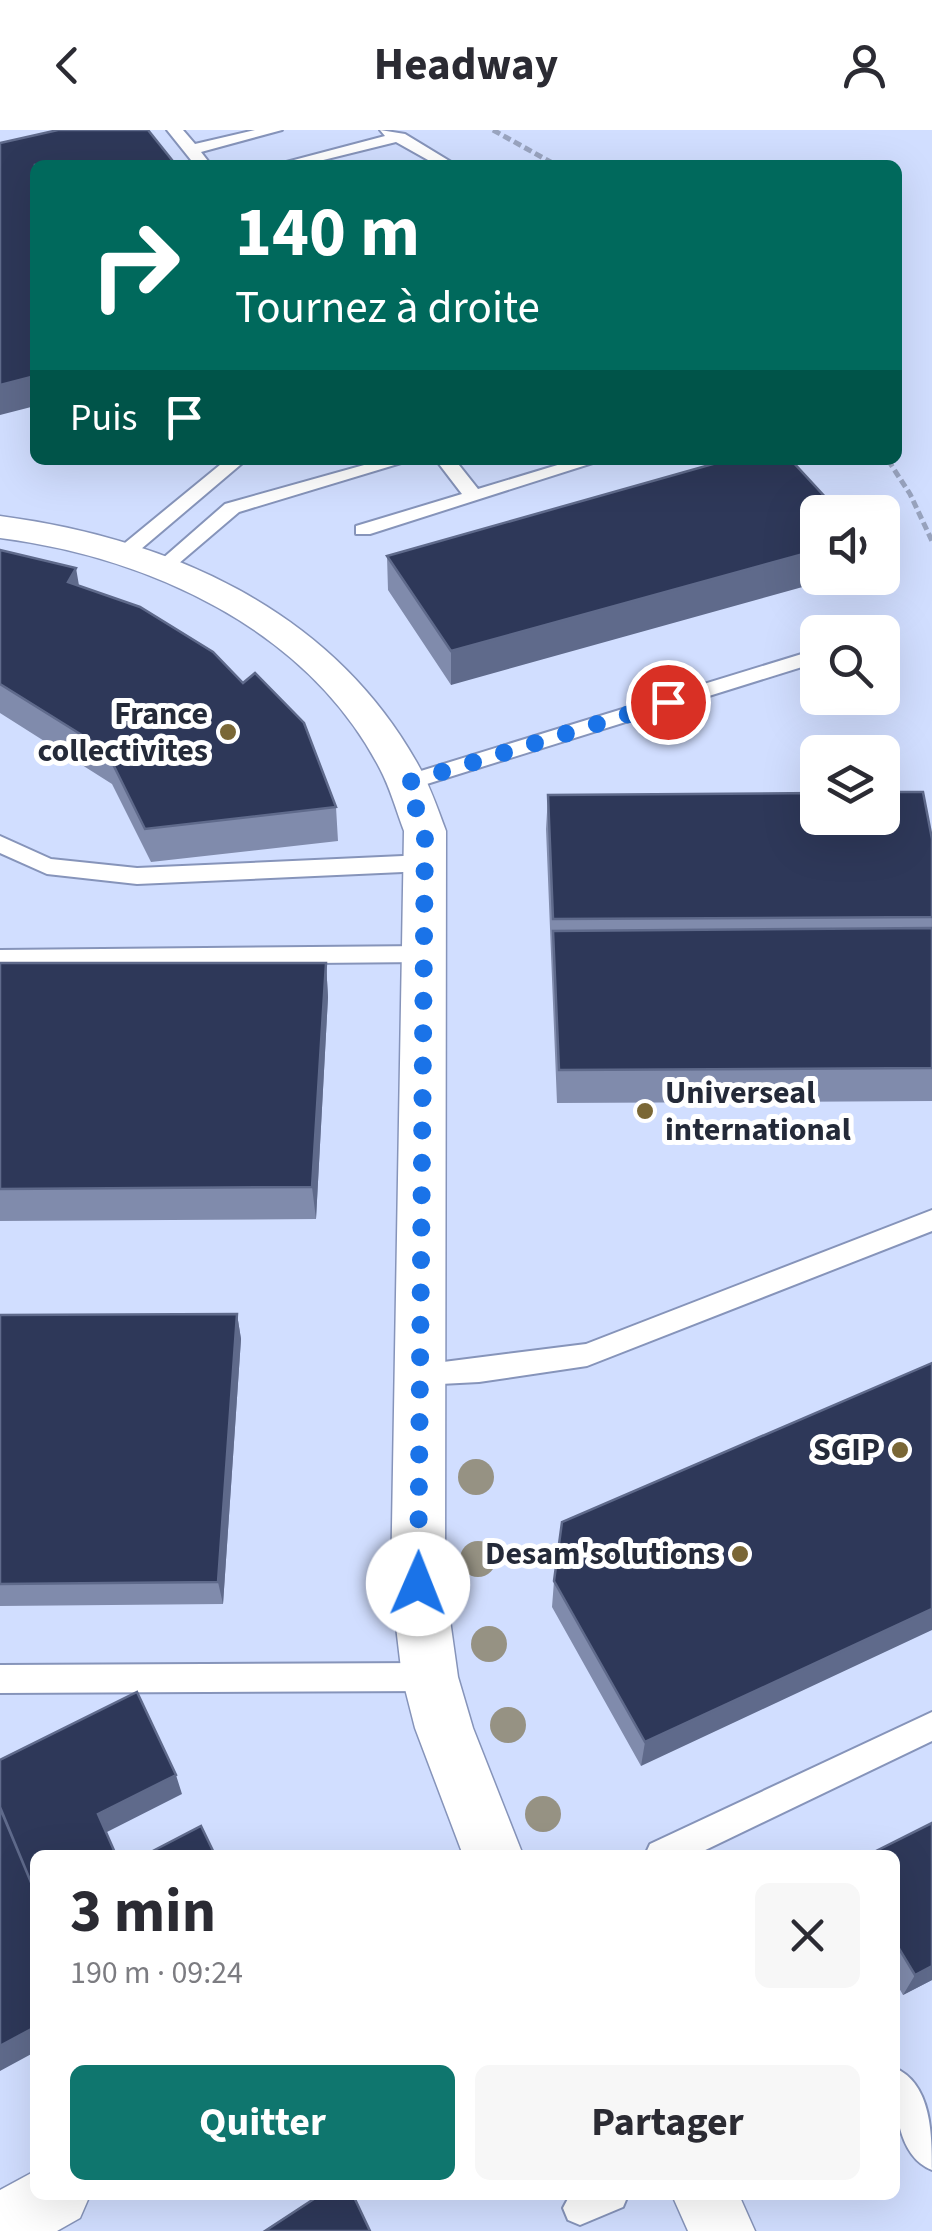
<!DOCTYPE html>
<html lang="fr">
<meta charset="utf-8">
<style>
body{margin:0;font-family:"Source Sans 3",sans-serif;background:#f7f7f7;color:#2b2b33;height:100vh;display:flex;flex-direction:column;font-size:38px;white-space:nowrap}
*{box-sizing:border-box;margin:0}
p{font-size:32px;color:#7c7c81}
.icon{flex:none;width:55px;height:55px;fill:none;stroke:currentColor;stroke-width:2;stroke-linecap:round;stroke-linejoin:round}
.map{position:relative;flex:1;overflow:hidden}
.drawer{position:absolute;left:30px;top:1720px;width:870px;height:350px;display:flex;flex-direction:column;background:#fff;border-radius:15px;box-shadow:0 10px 40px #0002}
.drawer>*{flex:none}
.banner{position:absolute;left:30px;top:30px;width:872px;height:305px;border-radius:15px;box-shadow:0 10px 40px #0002;background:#00695c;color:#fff;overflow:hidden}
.tools{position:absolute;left:800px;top:365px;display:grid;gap:20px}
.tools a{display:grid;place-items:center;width:100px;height:100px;border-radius:15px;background:#fff;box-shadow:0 10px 40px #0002;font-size:50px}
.pin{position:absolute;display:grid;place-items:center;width:85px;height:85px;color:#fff;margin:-42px;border:5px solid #fff;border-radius:50%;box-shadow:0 2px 10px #0007}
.me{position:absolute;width:110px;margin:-55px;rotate:1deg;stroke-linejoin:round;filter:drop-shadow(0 0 8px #0008)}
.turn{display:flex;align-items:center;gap:35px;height:210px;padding:0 40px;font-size:45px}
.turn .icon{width:130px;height:130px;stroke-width:2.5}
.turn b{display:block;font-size:70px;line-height:85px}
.then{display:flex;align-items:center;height:95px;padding:0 40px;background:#0003;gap:20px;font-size:38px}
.round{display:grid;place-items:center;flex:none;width:105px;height:105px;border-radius:15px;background:#f7f7f7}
.overview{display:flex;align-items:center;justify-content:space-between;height:170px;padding:0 40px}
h1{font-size:60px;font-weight:700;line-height:75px}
.primary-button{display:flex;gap:20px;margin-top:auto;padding:20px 40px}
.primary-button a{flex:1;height:115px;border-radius:15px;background:#0f766e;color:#fff;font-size:40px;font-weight:700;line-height:115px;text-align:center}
.primary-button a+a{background:#f7f7f7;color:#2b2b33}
header{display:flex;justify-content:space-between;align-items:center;height:130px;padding:0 40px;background:#fff;font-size:45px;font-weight:700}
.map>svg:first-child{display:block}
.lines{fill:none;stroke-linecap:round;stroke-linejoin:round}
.service-casing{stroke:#8694ba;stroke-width:4}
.minor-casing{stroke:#8694ba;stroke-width:3}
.path{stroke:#99a4bf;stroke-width:5;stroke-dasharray:8 4;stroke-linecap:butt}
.service{fill:#fff;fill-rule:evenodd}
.minor{fill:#fff;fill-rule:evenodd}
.tree{fill:#969283}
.wall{fill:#808bac}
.shaded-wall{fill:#5f6a8b}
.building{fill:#2e3859;stroke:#5f6a8b;stroke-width:2.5}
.route{stroke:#1a73e8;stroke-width:18;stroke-dasharray:0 32.4}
.poi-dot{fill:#7a6736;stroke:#fff;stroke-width:4}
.labels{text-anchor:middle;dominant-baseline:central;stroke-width:10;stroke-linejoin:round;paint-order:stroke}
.poi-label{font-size:32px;font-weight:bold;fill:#242a39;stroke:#fff;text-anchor:end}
</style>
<header><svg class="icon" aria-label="back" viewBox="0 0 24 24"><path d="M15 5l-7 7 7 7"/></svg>Headway<svg class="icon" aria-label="person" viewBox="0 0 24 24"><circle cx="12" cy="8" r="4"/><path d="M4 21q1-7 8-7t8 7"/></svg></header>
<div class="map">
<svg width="932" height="2101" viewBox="0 0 932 2101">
<rect width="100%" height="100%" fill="#d1deff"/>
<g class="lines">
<defs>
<path id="service" d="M167 0H183L195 14 255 0H282L201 22 211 35H195Z
M380 0 405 4 456 35H437L396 12 303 35H275L385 6Z
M226 330H246L134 425H120V417Z
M382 330H411L239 382 171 440H157L154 436 225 374Z
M436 330H455L478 359 574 330H602L370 404H356V396L462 364Z
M818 519V532L414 658 406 660 395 653 398 648Z
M0 706 51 729 137 738 425 725 436 733 425 741 137 754 47 744 0 723Z
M425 816 436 824 425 832 0 836V820Z
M932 1080V1101L587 1236 479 1252 421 1255 412 1252 408 1244 412 1236 586 1214Z
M430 1533 440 1537 445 1547 440 1557 430 1561 0 1563V1535Z
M932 1582V1611L695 1725H645L650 1714Z
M895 1938C932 1954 932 2006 932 2040 895 2025 895 1972 895 1938Z
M628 2065 623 2077 580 2095 568 2090 563 2078 570 2065Z"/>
<path id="minor" d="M0 386C167 408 329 478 416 631 429 653 437 677 446 701L445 1454 458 1547 473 1598 523 1725H463L415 1598 402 1547 391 1454 404 701C396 680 390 657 379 637 306 498 148 427 0 408Z
M35 2041V2065H90L80 2088 57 2101H0V2060Z
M672 2065H739L755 2101H688Z"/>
</defs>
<use href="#service" class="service-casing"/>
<use href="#minor" class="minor-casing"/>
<path class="path" d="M493 0 556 35
M888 330 910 364 932 411"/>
<use href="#service" class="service"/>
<use href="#minor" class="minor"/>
</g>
<g class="tree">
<circle cx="476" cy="1347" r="18"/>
<circle cx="478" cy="1429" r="18"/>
<circle cx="489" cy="1514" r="18"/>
<circle cx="508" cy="1595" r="18"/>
<circle cx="543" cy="1684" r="18"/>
</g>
<path class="wall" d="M727 330 451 555 388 460 387 426Z
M0 420 79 456 336 677 338 711 151 732 112 654 0 583Z
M548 665 932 709V971L557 973 546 699Z
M0 833H326L328 867 316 1089 0 1091Z
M237 1184 241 1209 223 1474 0 1476V1185Z
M932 1233 641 1636 552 1477 554 1451Z
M932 1693V1850L903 1865 895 1851V1725Z"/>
<path class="shaded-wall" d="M35 246V276L0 285V255Z
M818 420V448H835L451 555V521Z
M76 438 82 473 68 452Z
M326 833 328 867 316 1089 312 1057Z
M237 1184 241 1209 223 1474 218 1452Z
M932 1479V1500L641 1636 645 1612Z
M176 1645 182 1664 105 1703 98 1684Z
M932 1836V1850L903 1865 915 1845Z
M35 1897V1922L0 1941V1916Z"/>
<path class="building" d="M58 0H148L176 35H35V246L0 255V13Z
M727 330H791L839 382H818V420L451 521 387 426Z
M0 420 76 438 68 452 140 477 213 522 243 553 255 543 304 593 336 677 145 699 106 620 0 554Z
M882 662H923L932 709V787L553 789 548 665 818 663V688H882Z
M932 798V938L559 940 553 801Z
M0 833H326L312 1057 0 1059Z
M237 1184 218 1452 0 1454V1185Z
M932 1233V1479L645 1612 554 1451 562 1392Z
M137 1562 176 1645 98 1684 116 1725H35V1762L0 1677V1630Z
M0 1678 35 1762V1897L0 1916Z
M932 1693V1836L915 1845 895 1812V1725H868Z
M201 1696 215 1725H145Z
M320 2065H353L370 2101H265Z"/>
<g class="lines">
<path class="route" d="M418 1454 425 701 406 653 668 572"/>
</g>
<g class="poi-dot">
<circle cx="228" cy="602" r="10"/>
<circle cx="645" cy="981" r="10"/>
<circle cx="900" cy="1320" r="10"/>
<circle cx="740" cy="1424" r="10"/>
</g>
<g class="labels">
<g class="poi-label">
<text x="208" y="584">France<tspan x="208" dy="37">collectivites</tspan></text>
<text x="665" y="963" text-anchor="start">Universeal<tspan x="665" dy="37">international</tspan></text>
<text x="880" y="1320">SGIP</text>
<text x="720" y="1424">Desam'solutions</text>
</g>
</g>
</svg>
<div class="tools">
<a><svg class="icon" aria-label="sound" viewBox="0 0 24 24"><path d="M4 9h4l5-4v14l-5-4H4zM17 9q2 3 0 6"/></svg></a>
<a><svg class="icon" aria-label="search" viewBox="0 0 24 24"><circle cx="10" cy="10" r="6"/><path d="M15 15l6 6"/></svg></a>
<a><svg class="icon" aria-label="layers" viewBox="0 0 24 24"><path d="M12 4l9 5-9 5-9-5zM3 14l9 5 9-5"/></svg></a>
</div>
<div class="pin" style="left:668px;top:572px;background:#d93025"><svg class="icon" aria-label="arrive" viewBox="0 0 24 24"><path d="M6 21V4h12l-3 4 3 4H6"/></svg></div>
<svg class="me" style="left:418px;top:1454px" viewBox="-20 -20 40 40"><circle r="19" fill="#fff"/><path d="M0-13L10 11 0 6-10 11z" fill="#1a73e8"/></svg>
<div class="banner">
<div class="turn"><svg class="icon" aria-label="right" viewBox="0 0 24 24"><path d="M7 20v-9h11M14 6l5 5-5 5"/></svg><div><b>140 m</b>Tournez à droite</div></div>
<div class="then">Puis<svg class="icon" aria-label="arrive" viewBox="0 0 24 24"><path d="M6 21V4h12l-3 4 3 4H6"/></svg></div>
</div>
<section class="drawer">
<div class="overview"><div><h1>3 min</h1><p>190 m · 09:24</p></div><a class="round"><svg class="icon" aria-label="close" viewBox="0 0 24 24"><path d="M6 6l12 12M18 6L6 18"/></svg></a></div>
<div class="primary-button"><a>Quitter</a><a>Partager</a></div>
</section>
</div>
